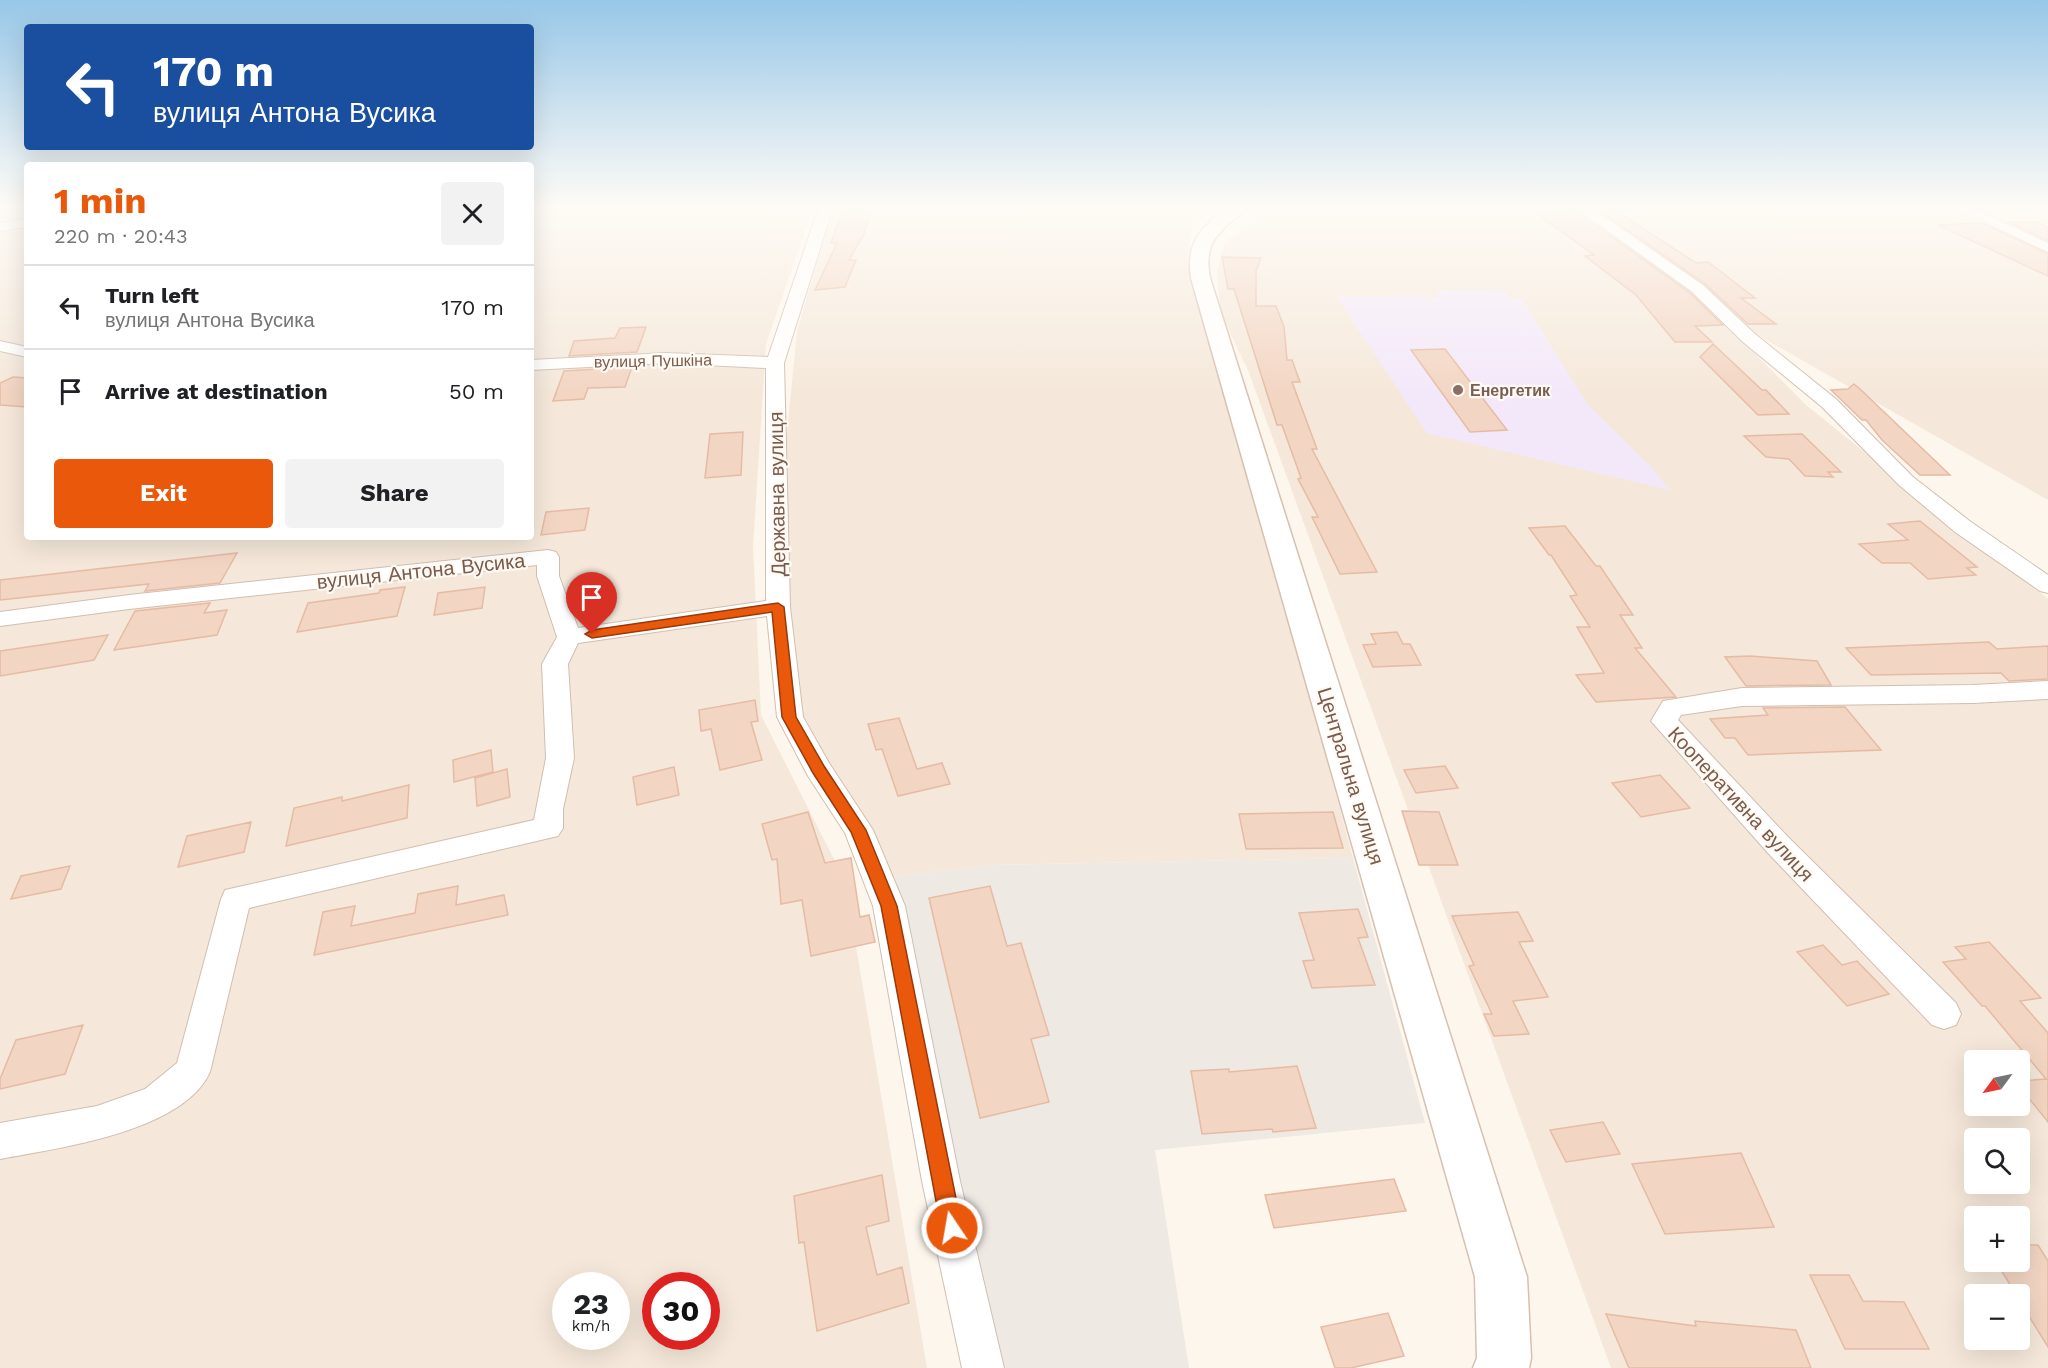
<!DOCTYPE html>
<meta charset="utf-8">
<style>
body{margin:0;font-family:"Work Sans",sans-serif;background:#f2f2f2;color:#202124;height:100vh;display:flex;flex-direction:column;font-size:22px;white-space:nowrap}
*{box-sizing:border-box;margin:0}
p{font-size:20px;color:#757577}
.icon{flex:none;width:33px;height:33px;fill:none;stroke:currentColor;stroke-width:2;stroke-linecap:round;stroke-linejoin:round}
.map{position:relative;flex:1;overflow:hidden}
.panel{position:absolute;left:24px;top:162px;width:510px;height:378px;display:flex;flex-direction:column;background:#fff;border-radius:6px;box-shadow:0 6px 24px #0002}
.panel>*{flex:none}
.banner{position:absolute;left:24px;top:24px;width:510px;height:126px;border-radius:6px;box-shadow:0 6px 24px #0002;background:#1a4fa0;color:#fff;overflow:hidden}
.needle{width:39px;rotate:237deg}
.tools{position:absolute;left:1964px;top:1050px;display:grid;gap:12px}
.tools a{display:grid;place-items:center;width:66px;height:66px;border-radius:6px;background:#fff;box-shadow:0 6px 24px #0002;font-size:30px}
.speed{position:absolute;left:552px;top:1272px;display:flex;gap:12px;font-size:30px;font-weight:700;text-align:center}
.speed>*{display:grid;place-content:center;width:78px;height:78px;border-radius:50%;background:#fff;box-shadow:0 6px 24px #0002;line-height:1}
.speed small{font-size:15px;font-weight:400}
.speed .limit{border:9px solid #d22;background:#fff;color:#111}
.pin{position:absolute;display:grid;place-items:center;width:51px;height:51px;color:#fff;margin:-62px -26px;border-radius:50% 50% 50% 0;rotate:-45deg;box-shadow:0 0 6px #0007}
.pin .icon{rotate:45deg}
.me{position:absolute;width:66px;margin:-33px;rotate:348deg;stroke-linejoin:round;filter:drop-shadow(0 0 4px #0008)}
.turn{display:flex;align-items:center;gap:21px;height:126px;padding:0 30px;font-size:27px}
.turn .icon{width:78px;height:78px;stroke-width:2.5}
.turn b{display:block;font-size:42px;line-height:51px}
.round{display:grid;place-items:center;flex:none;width:63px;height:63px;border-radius:6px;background:#f2f2f2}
.head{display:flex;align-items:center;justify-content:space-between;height:102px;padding:0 30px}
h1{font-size:36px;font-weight:700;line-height:45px;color:#ea580c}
.cta{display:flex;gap:12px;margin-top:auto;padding:12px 30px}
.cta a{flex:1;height:69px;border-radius:6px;background:#ea580c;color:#fff;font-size:24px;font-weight:700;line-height:69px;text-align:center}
.cta a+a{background:#f2f2f2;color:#202124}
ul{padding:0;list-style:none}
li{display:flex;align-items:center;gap:18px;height:84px;padding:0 30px;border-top:2px solid #e0e0e0}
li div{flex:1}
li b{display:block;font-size:22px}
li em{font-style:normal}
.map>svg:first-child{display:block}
.residential{fill:#f5e8da;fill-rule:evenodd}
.industrial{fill:#efe9e4}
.education{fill:#f3e8fa}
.building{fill:#f3d5c3;stroke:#e6bba3;stroke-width:1.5}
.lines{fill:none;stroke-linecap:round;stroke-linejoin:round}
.minor-casing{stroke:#d1beb0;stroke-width:2}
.secondary-casing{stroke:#d6c0b0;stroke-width:3}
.minor{fill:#fff;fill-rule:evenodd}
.secondary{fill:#fff;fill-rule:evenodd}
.route{fill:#ea580c;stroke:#983908;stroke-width:1.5}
.education-dot{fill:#8d6e63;stroke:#fffaf3;stroke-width:2}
.labels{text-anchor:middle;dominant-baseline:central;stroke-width:4.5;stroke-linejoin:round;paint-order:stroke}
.far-street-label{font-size:16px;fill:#7a5c4d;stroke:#fffaf3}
.far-education-label{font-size:16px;font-weight:bold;fill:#785e54;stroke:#fffaf3;text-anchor:start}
.street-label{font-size:20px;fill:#7a5c4d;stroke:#fffaf3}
</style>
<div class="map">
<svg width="2048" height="1368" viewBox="0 0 2048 1368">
<rect width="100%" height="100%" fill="#fdf6ec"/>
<path class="residential" d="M0 204H27V537H531V204H814L766 344 753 547 761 715 845 881 927 1368H0ZM566 1286H616V1336H566ZM656 1286H706V1336H656Z
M833 204H1197L1193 210 1188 263 1218 354 1353 858 991 865 890 877 860 810 802 734 780 594 787 432 797 332Z
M1280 204H1566L1697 295 1806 405 2048 599V1368H1611L1248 370 1220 312 1217 272 1225 242ZM1974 1060H2019V1106H1974ZM1974 1138H2019V1184H1974ZM1974 1216H2019V1262H1974ZM1974 1294H2019V1340H1974Z
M1581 204H2048V500L1747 329 1691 280Z"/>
<path class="industrial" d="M1353 858 1425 1123 1155 1150 1189 1368H1000L890 877 991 865Z"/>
<path class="education" d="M1437 290 1505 291 1509 298H1521L1588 405 1649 465 1670 490 1427 433 1336 296 1438 297Z"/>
<path class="building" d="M1615 210 1696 263 1708 262 1755 298H1741L1776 324H1748L1704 283 1600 211Z
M842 212H870L864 234 849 260H856L845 287 815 290 837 243H831Z
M1577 212 1690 293 1723 325 1695 326 1712 342H1675L1636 295 1585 256 1594 255 1537 214Z
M2009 222H2037L2048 227V241Z
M1982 223 2048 254V276L1938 225Z
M1222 257 1261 258 1256 271V306H1276L1284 327 1287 360H1292L1300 382H1292L1317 449H1312L1377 572 1340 574 1312 517H1318L1298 479 1301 478 1282 425H1277L1234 289H1228Z
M646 327 637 352 569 356 574 341 615 338 620 328Z
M1713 344 1762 390H1766L1789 414 1758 415 1700 357Z
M1445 349 1507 430 1470 432 1411 350Z
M632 367 625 387 588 388 584 399 553 401 564 371Z
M13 377 27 378V407L0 405V383Z
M1854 384 1860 389 1950 475H1920L1882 440 1866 420H1862L1831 390 1848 389Z
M743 432 741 475 705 478 710 434Z
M1802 434 1841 472H1828L1833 477 1805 476 1789 459 1766 457 1744 436Z
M589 508 585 530 541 535 546 512Z
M1920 521 1977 567 1967 568 1976 575 1928 579 1910 563H1882L1859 544 1908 540 1888 524Z
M1565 526 1596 566H1600L1633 615H1620L1642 648H1635L1676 697 1596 702 1576 675 1604 673 1577 627H1590L1570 596 1577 595 1551 555H1549L1529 528Z
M237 553 220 583 145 591 149 584 0 600V580Z
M405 587 397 616 297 632 308 603 379 593 380 590Z
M485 587 482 608 434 615 438 593Z
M210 603 204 613 227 610 217 635 114 650 135 611Z
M1397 632 1403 644H1410L1421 665 1373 667 1363 645 1376 644 1371 634Z
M108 635 94 660 0 676V651Z
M1989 642 1997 649 2048 646V679L2009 681 2001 673 1871 675 1846 648Z
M1750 656 1817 661 1831 685 1746 686 1725 657Z
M755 700 758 721 751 722 762 760 720 770 711 729 701 731 699 710Z
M1845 707 1881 750 1748 755 1735 738H1725L1710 719 1768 715 1763 708Z
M899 718 917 769 942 763 950 784 898 796 882 749 876 750 868 724Z
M491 750 493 772 454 782 453 760Z
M1445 766 1458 788 1416 793 1404 770Z
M674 767 679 795 637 805 633 777Z
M507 769 510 797 477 806 475 778Z
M1660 775 1690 808 1641 817 1612 783Z
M409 785 407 818 286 846 294 808 342 797V801Z
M1402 811 1439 812 1458 865H1419Z
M808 812 825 863 851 858 860 917 869 915 875 942 811 956 802 900 781 904 777 859 772 860 762 824Z
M1333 812 1343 848 1246 849 1239 814Z
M251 822 244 852 178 867 187 836Z
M70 866 61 889 11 899 21 876Z
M458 886 456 905 504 895 508 915 314 955 323 912 355 906 351 926 415 913 418 894Z
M990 886 1007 946 1021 943 1049 1035 1031 1039 1049 1102 980 1118 929 898Z
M1358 909 1368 937 1358 938 1375 985 1312 988 1303 961 1314 960 1299 913Z
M1518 912 1533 941 1519 942 1548 997 1513 1001 1529 1034 1494 1036 1484 1014H1492L1469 966 1474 965 1452 916Z
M1989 942 2041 998 2020 1001 2048 1033V1122L2019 1086V1081L2046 1079 1985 1006H1982L1943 962 1966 959 1955 947Z
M1823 945 1842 965 1857 961 1889 994 1847 1006 1797 952Z
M83 1025 65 1074 0 1089V1079L16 1040Z
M1297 1066 1316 1128 1273 1132 1272 1129 1202 1134 1191 1071 1229 1069V1072Z
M1603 1122 1620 1154 1566 1162 1550 1130Z
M1741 1153 1774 1227 1665 1234 1632 1164Z
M882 1175 889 1221 866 1227 877 1275 902 1267 909 1303 817 1331 804 1242 799 1243 794 1196Z
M1394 1179 1406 1211 1274 1228 1265 1195Z
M2019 1245H2038L2048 1261V1347L2019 1300V1294H2016L1996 1262H2019Z
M1810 1275H1849L1863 1301 1904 1302 1929 1349H1845Z
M1388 1313 1404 1356 1351 1368H1335L1321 1327Z
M1606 1314 1696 1326 1695 1321 1796 1330 1811 1368H1629Z"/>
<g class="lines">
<defs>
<path id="minor" d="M820 204H834L784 363 790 607 803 717 829 763 873 830 905 906 960 1181 1004 1368H962L922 1181 873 906 845 833 808 776 777 717 767 616 578 643 568 664 574 758 563 809V828L558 836 249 908 210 1072C183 1132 58 1148 0 1159V1123L97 1106 145 1089 177 1063 221 899 225 890 534 820 546 758 542 664 557 637 537 576V565L129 609 0 626V612L129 595 548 550 556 552 559 557V576L578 628 766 601V368L666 363 531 370V360L666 353 768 357Z
M1214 204H1228L1230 218 1228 221H1218Z
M1570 204H1586L1703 285 1755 334 1836 399 1913 477 1971 522 2048 575V593L2040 591 1955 532 1899 485 1822 407 1743 342 1691 291Z
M1946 204H1964L2048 243V252Z
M27 219V227L0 231V223Z
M0 341 27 347V357L0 351Z
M2048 681V699L1973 703 1742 706 1681 715 1678 720 1788 837 1956 1003 1961 1014 1956 1025 1944 1029 1932 1025 1768 853 1651 721 1663 701 1742 688 1973 685Z"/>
<path id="secondary" d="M1233 204H1253C1249 209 1243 212 1238 216 1214 235 1204 247 1210 278L1527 1277 1531 1358 1529 1368H1473L1477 1358 1475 1277 1191 278C1185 240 1204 224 1233 204Z"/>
</defs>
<use href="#minor" class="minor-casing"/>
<use href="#secondary" class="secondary-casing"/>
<use href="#minor" class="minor"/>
<use href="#secondary" class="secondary"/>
</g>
<linearGradient id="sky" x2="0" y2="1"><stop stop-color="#97c7e8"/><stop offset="0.52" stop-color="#fefbf6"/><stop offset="1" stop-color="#fefbf6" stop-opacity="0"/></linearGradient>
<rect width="2048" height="395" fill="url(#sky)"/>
<path class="route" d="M778 603 784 607 796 717 824 766 866 830 897 906 962 1228 959 1235 952 1238 944 1235 941 1228 881 906 851 832 813 773 782 717 772 612 592 638 585 634 592 630Z"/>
<circle class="education-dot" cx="1458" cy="390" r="6"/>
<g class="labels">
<g class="far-street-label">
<text transform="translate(653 361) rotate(-1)">вулиця Пушкіна</text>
</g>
<g class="far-education-label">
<text x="1470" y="390">Енергетик</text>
</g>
<g class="street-label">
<text transform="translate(777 494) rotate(-91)">Державна вулиця</text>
<text transform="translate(421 571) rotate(-6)">вулиця Антона Вусика</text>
<text transform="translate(1351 776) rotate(73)">Центральна вулиця</text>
<text transform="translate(1741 804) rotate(47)">Кооперативна вулиця</text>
</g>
</g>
</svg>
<div class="tools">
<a><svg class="needle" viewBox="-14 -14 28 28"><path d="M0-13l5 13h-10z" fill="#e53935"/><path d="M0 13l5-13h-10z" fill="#757577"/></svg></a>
<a><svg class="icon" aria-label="search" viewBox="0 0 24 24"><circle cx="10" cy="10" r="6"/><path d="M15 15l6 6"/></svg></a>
<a>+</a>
<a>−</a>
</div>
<div class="speed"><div>23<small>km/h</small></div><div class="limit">30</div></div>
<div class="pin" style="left:592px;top:634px;background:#d93025"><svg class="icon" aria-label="arrive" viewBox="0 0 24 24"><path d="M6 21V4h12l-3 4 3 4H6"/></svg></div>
<svg class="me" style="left:952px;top:1228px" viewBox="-20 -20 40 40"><circle r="17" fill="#ea580c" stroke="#fff" stroke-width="3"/><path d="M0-11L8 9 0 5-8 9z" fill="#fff"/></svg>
<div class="banner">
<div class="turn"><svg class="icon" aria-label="left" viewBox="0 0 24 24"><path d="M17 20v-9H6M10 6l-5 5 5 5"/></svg><div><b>170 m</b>вулиця Антона Вусика</div></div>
</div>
<section class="panel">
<div class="head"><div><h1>1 min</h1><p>220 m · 20:43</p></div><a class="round"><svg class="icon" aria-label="close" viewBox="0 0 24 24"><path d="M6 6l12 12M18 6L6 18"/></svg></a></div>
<ul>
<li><svg class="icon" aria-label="left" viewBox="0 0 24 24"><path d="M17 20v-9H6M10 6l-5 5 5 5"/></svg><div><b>Turn left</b><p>вулиця Антона Вусика</p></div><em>170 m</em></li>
<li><svg class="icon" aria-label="arrive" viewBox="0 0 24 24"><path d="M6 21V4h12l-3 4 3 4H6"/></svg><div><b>Arrive at destination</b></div><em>50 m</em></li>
</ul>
<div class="cta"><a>Exit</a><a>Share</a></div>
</section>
</div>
